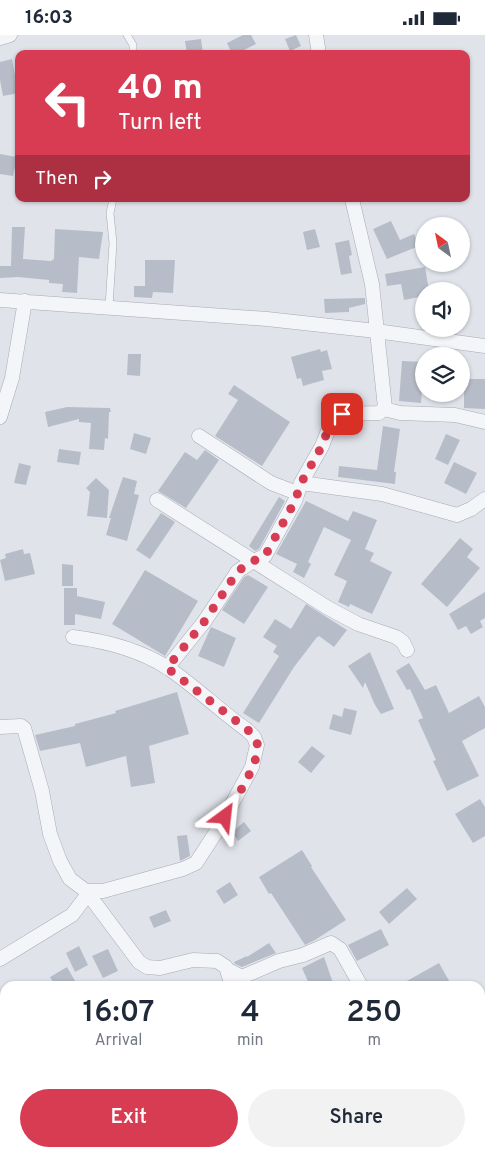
<!DOCTYPE html>
<style>
body{margin:0;font-family:Overpass,sans-serif;background:#f2f2f3;color:#1f2937;height:100vh;display:flex;flex-direction:column;font-size:19px;white-space:nowrap}
*{box-sizing:border-box;margin:0}
p{font-size:16px;color:#747a83}
.icon{flex:none;width:28px;height:28px;fill:none;stroke:currentColor;stroke-width:2;stroke-linecap:round;stroke-linejoin:round}
.map{position:relative;flex:1;overflow:hidden}
.panel{position:absolute;left:0px;top:946px;width:485px;height:176px;display:flex;flex-direction:column;background:#fff;border-radius:15px 15px 0 0;box-shadow:0 1px 4px #0004}
.panel>*{flex:none}
.hud{position:absolute;left:15px;top:15px;width:455px;height:152px;border-radius:10px;box-shadow:0 1px 4px #0004;background:#d83c53;color:#fff;overflow:hidden}
.needle{width:32px;rotate:327deg}
.fabs{position:absolute;left:415px;top:182px;display:grid;gap:10px}
.fabs a{display:grid;place-items:center;width:55px;height:55px;border-radius:50%;background:#fff;box-shadow:0 1px 4px #0004;font-size:25px}
.pin{position:absolute;display:grid;place-items:center;width:42px;height:42px;color:#fff;margin:-21px;border-radius:10px;box-shadow:0 2px 8px #0006}
.me{position:absolute;width:55px;margin:-28px;rotate:30deg;stroke-linejoin:round;filter:drop-shadow(0 0 4px #0008)}
.turn{display:flex;align-items:center;gap:18px;height:105px;padding:0 20px;font-size:22px}
.turn .icon{width:65px;height:65px;stroke-width:2.5}
.turn b{display:block;font-size:35px;line-height:42px}
.then{display:flex;align-items:center;height:48px;padding:0 20px;background:#0003;gap:10px;font-size:19px}
.eta{display:flex;justify-content:space-evenly;align-items:center;height:85px;text-align:center}
.eta b{font-size:30px;font-weight:600;line-height:35px}
.action{display:flex;gap:10px;margin-top:auto;padding:10px 20px}
.action a{flex:1;height:58px;border-radius:30px;background:#d83c53;color:#fff;font-size:20px;font-weight:600;line-height:58px;text-align:center}
.action a+a{background:#f2f2f3;color:#1f2937}
.status{display:flex;justify-content:space-between;align-items:center;height:35px;padding:0 25px;background:#fff;direction:ltr}
.status svg{height:14px;fill:currentColor}
.map>svg:first-child{display:block}
.building{fill:#b7bdc8}
.lines{fill:none;stroke-linecap:round;stroke-linejoin:round}
.service-casing{stroke:#a5abb5;stroke-width:8}
.minor-casing{stroke:#a5abb5;stroke-width:15}
.service{stroke:#f3f5f8;stroke-width:7}
.minor{stroke:#f3f5f8;stroke-width:14}
.route{stroke:#d83c53;stroke-width:9;stroke-dasharray:0 16.2}
</style>
<div class="status"><b>16:03</b><svg viewBox="0 0 49 12"><path d="M0 12V9h3v3zM5 12V6h3v6zM10 12V3h3v9zM15 12V0h3v12zM26 1h20v11H26zM47 4h2v5h-2z"/></svg></div>
<div class="map">
<svg width="485" height="1122" viewBox="0 0 485 1122">
<rect width="100%" height="100%" fill="#e0e4ea"/>
<path class="building" d="M243 0H251L256 9 244 15 246 19H232L227 8Z
M296 0 301 11 290 16 285 4Z
M201 4 203 19H187L185 6Z
M12 24 15 40 19 35V58L3 61 0 45V27Z
M0 119 17 122 13 141 0 139Z
M391 186 400 205 414 199 419 211 387 224 373 194Z
M12 192H25L23 224 51 226 54 224 55 194 103 197 99 224 79 222 77 258 62 257 63 249 49 248V245L18 242 0 243V231H11Z
M315 194 320 212 307 215 303 197Z
M349 205 352 220 349 221 352 238 341 240 335 208Z
M145 225H175L173 258 153 257 152 263 134 262V251H145Z
M425 232 429 256H424V261L404 265 401 249 387 251 385 239Z
M365 263V269L349 273V277L325 278 324 264Z
M320 314 321 317 327 315 332 334 322 336 324 345 303 351 301 343 297 344 291 322Z
M128 319H141L140 341 127 340Z
M402 326 424 327 421 368 399 366Z
M464 344H485V374L464 373Z
M234 350 290 387 262 431 215 401 238 365 228 359Z
M67 372 110 373 111 377H109L108 404 105 403 104 415 89 414 91 388 79 387V384L48 392 45 377Z
M383 391 400 394 394 437H396L395 449 338 442 339 431 377 435Z
M134 398 151 403 146 419 130 414Z
M446 399 460 405 448 430 435 424Z
M59 414 81 417 79 430 57 427Z
M205 415 219 425 186 473 158 456 185 417 197 425Z
M454 427 477 438 466 459 444 448Z
M19 428 31 431 26 450 14 448Z
M123 442 137 446 134 459 139 460 127 506 106 500 111 483H109Z
M96 443 109 455 107 483 87 481 90 457 86 453Z
M279 462 285 466 259 514 255 516 249 511Z
M306 466 348 486 353 476 377 485 365 514 374 518 370 526 392 537 372 579 350 569 349 572 338 567 347 546 334 540 351 505 324 492 308 527 311 529 304 543 293 537 297 529 276 519Z
M161 478 175 487 150 524 136 515Z
M460 503 473 514 467 522 480 533 447 572 421 549Z
M23 514 24 519 30 518 35 539 5 546 0 525 6 523 5 519Z
M62 529 73 530V551H62Z
M145 535 198 566 165 621 112 589Z
M248 540 268 552 244 589 222 575 244 542Z
M64 553H77V561L105 567 101 584 75 579V590H64Z
M485 557V583L480 586 483 592 471 599 466 591 458 595 449 579Z
M306 569 347 595 334 612 319 601 318 602H317L294 632 259 688 243 678 279 621 273 617 277 611 263 602 275 584 291 594Z
M211 592 236 603 224 632 198 621Z
M370 617 394 674 381 679 375 670 365 647 363 653 348 631Z
M409 628 425 655 436 650 449 678 479 661 485 672V693L462 706 479 741 447 756 433 726 436 725 418 685 423 683 410 654 407 655 396 636Z
M177 657 189 699 149 711 155 748 131 752 126 721 86 732 80 708 40 716 35 700 75 691V689L116 678 115 676Z
M344 673 357 676 351 700 329 694 333 679 342 682Z
M312 711 325 721 311 738 298 727Z
M480 764 485 772V801L473 808 455 779Z
M244 787 251 796 238 806 232 797Z
M187 800 190 821 180 826 177 801Z
M302 815 312 831 311 832 346 885 315 905 305 910 271 858 269 859 259 842Z
M230 847 238 860 224 869 216 856Z
M407 853 417 864 389 889 379 877Z
M166 875 171 886 154 893 149 882Z
M381 894 389 910 357 926 348 910Z
M269 908 276 918 242 932 235 929 234 927 247 921V922Z
M79 911 88 930 75 937 66 918Z
M108 914 118 936 103 943 92 921Z
M324 922 334 951H310L302 933Z
M439 928 452 951H398Z
M67 932 78 951H55L50 942Z"/>
<g class="lines">
<defs>
<path id="service" d="M127 0 133 10V19
M109 272 113 208 110 178 113 164"/>
<path id="minor" d="M316 0 319 19
M0 3 10 0
M0 265 267 284 376 296 485 311
M384 374 400 378 455 380 485 387
M0 382 12 343 25 266
M199 401 271 448 297 458
M301 448 382 459 457 480 471 474 485 464
M157 465 328 573 358 589 396 602 403 607 407 615
M73 602C105 606 140 615 168 633 196 652 220 676 247 695L254 702 257 710 252 732 220 791 196 828 183 834 103 856H86
M167 633 204 587 238 536 253 526 265 521 295 466 301 448 322 411 333 383 339 379 379 378 385 373 372 249 352 164
M0 692 21 691 24 693 42 756 50 799 60 826 70 844 86 856 139 927 147 932 160 933 193 925 217 926 226 932 232 951
M0 924 72 880 88 859
M228 935 242 942 279 926 303 920 331 908 340 914 361 951
M239 1122 242 1118
M410 1122V1118"/>
</defs>
<use href="#service" class="service-casing"/>
<use href="#minor" class="minor-casing"/>
<use href="#service" class="service"/>
<use href="#minor" class="minor"/>
</g>
<g class="lines">
<path class="route" d="M225 782C234 766 262 725 257 708 255 702 251 699 248 695L167 633 204 587 238 536 253 526 265 521 295 466 301 448 322 411 331 386 337 380 342 379"/>
</g>
</svg>
<div class="fabs">
<a><svg class="needle" viewBox="-14 -14 28 28"><path d="M0-13l5 13h-10z" fill="#e53935"/><path d="M0 13l5-13h-10z" fill="#747a83"/></svg></a>
<a><svg class="icon" aria-label="sound" viewBox="0 0 24 24"><path d="M4 9h4l5-4v14l-5-4H4zM17 9q2 3 0 6"/></svg></a>
<a><svg class="icon" aria-label="layers" viewBox="0 0 24 24"><path d="M12 4l9 5-9 5-9-5zM3 14l9 5 9-5"/></svg></a>
</div>
<div class="pin" style="left:342px;top:379px;background:#d93025"><svg class="icon" aria-label="arrive" viewBox="0 0 24 24"><path d="M6 21V4h12l-3 4 3 4H6"/></svg></div>
<svg class="me" style="left:225px;top:782px" viewBox="-20 -20 40 40"><path d="M0-17L14 15 0 8-14 15z" fill="#d83c53" stroke="#fff" stroke-width="4"/></svg>
<div class="hud">
<div class="turn"><svg class="icon" aria-label="left" viewBox="0 0 24 24"><path d="M17 20v-9H6M10 6l-5 5 5 5"/></svg><div><b>40 m</b>Turn left</div></div>
<div class="then">Then<svg class="icon" aria-label="right" viewBox="0 0 24 24"><path d="M7 20v-9h11M14 6l5 5-5 5"/></svg></div>
</div>
<section class="panel">
<div class="eta">
<div><b>16:07</b><p>Arrival</p></div>
<div><b>4</b><p>min</p></div>
<div><b>250</b><p>m</p></div>
</div>
<div class="action"><a>Exit</a><a>Share</a></div>
</section>
</div>
